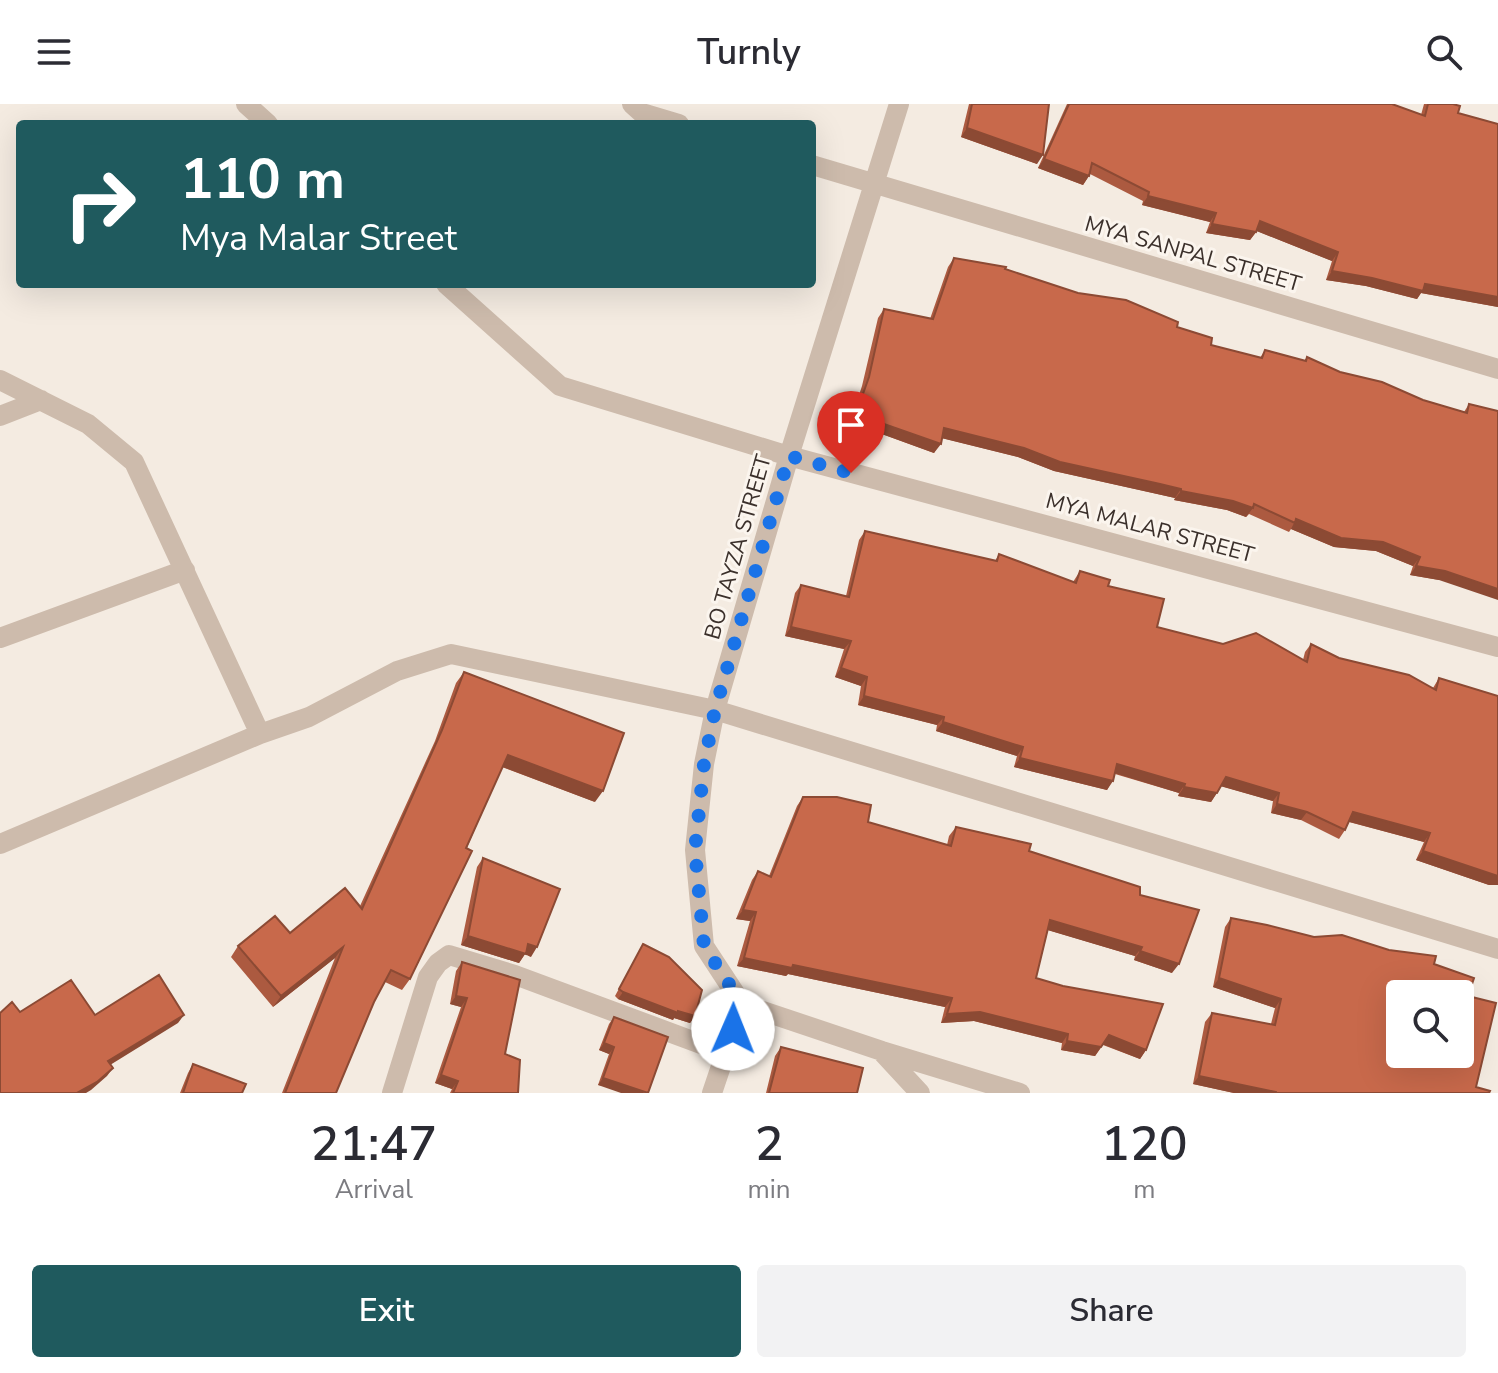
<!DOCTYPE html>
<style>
body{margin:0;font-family:"Nunito Sans",sans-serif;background:#f2f2f3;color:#2b2b33;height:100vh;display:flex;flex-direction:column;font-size:30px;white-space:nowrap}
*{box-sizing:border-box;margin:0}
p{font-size:26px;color:#7c7c81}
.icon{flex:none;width:44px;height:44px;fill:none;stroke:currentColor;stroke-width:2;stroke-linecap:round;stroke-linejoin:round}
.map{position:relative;height:989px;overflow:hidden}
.side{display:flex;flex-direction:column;background:#fff;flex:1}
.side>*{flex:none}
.top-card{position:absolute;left:16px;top:16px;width:800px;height:168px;border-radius:8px;box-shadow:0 8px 32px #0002;background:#1f5a5e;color:#fff;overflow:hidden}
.tools{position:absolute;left:1386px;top:876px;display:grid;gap:16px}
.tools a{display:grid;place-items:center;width:88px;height:88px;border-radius:8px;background:#fff;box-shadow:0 8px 32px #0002;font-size:40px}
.pin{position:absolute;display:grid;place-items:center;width:68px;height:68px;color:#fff;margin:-82px -34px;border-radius:50% 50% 50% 0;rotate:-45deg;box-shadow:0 0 8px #0007}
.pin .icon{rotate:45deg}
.me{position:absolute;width:88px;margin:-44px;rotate:1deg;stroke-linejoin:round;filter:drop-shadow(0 0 6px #0008)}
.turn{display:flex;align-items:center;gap:28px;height:168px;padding:0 32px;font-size:36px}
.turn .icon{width:104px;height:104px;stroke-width:2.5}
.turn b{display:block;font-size:56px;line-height:68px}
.eta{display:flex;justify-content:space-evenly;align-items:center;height:136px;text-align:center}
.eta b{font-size:48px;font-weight:600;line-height:56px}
.button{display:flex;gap:16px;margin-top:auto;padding:16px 32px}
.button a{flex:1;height:92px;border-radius:8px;background:#1f5a5e;color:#fff;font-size:32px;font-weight:600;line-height:92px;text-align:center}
.button a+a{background:#f2f2f3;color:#2b2b33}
header{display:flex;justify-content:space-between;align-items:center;height:104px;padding:0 32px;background:#fff;font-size:36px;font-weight:600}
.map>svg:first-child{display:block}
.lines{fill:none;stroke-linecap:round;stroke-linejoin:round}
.street{stroke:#cdbbac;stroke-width:20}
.wall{fill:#ac5a40}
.shaded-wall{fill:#8c4a34}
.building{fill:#c8694b;stroke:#8c4a34;stroke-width:2;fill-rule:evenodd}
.route{stroke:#1a73e8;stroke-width:14;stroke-dasharray:0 25.2}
.labels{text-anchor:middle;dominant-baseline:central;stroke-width:6;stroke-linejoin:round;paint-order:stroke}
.street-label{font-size:22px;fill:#3b302b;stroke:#fbf5ee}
</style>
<header><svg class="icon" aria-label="menu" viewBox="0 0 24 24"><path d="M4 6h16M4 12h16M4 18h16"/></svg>Turnly<svg class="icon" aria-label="search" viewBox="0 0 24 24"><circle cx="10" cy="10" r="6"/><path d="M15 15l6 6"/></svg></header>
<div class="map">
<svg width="1498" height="989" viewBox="0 0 1498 989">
<rect width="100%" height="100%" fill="#f4ebe1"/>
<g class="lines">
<path class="street" d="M246 0 268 20
M632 0 642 9 679 20
M812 61 1498 265
M446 180 560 282 789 352 1498 543
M0 276 88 320 134 358 260 630
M0 312 41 296
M0 534 185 466
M0 740 260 630 309 613 397 567 451 550 715 606 1498 845
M742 900 704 842 695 746 704 660 715 606 789 352 899 0
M742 900 882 947 1020 989
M882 948 920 989
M392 989 428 873 438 859 449 851 515 871 725 949
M712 989 742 900"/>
</g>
<path class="wall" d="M969 0H1049L1037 60 961 33Z
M1067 0H1392L1421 11 1424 0H1453L1458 9 1498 20V203L1421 189 1417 195 1366 182 1326 176 1332 157 1257 127 1250 136 1206 129 1210 118 1142 101 1143 97 1090 70 1083 81 1038 64Z
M954 154 1005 165 1177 223 1211 241 1260 254 1265 246 1304 257 1307 253 1340 268 1423 296 1464 308 1469 300 1439 476 1410 471 1413 462 1376 447 1334 443 1291 425 1289 428 1249 410 1246 413 1227 406 1174 396 1175 394 1153 389 1054 367 1018 353 942 334 934 349 879 329 875 335 848 324 862 282 878 214 884 205 930 215 948 163Z
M865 427 995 457 999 450 1073 478 1080 467 1108 482 1157 523 1223 540 1303 556 1305 548 1311 540 1339 554 1433 584 1439 574 1489 781 1416 756 1424 738 1349 718 1345 726 1339 735 1301 716 1271 709 1273 697 1221 682 1211 698 1178 692 1179 689 1115 670 1107 686 1014 663 1017 652 936 627 937 621 858 601 861 582 835 573 844 545 785 532 795 489 801 481 846 492 859 436Z
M464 568 595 698 502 663 410 875 402 886 385 878 374 898 336 989H282L335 854 273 903 231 853 238 842 290 829 360 802 435 637 456 579Z
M803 693 868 718 947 741 949 732 956 723 1029 747 1140 791 1172 869 1134 856 1135 852 1048 826 1036 874 1146 946 1140 955 1103 941 1095 952 1061 946 1062 939 974 917 941 919 945 903 788 870 786 872 737 862 750 817 736 815 752 776 758 767 769 772 797 702Z
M483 754 531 853 525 850 519 859 461 841 477 763Z
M1231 814 1434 860 1468 892 1476 983 1489 989H1234L1193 980 1205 918 1212 909 1271 920 1275 904 1213 883 1225 823Z
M643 840 695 912 690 919 674 914 673 916 618 895 615 892Z
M462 858 505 950 518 989H450L452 985 435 979 461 903 450 900 456 867Z
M614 913 648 989 598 981 609 950 599 946 609 920Z
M781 943 857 989H766L775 952Z
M193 960 242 989H180L188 969Z"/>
<path class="shaded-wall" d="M967 24 1043 51 1037 60 961 33Z
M1044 55 1089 72 1083 81 1038 64Z
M1148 92 1216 109 1210 118 1142 101Z
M1260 117 1338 148 1332 157 1254 126Z
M1212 120 1256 128 1250 136 1206 129Z
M1332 167 1425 180 1498 193V203L1421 189 1417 195 1366 182 1326 176Z
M854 315 884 320 941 340 934 349 879 329 875 335 848 324Z
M944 324 1181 385 1175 394 1054 367 1018 353 937 333Z
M1181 387 1233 397 1253 404 1246 413 1227 406 1174 396Z
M1296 415 1383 438 1420 453 1413 462 1376 447 1334 443 1291 425Z
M1416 462 1445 467 1498 485V496L1439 476 1410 471Z
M791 523 851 537 844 545 785 532Z
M841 564 867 573 861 582 835 573Z
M864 592 944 613 937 621 858 601Z
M943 618 1023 643 1017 652 936 627Z
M508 651 603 687 595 698 500 662Z
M1020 654 1113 677 1107 686 1014 663Z
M1117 660 1185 680 1179 689 1111 668Z
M1226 673 1279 689 1273 697 1220 682Z
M1184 683 1217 689 1211 698 1178 692Z
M1277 700 1307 708 1301 716 1271 709Z
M1353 708 1430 729 1424 738 1346 717Z
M1423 747 1498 772V781H1489L1416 756Z
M743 806 756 808 750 817 736 815Z
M1050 816 1142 843 1135 852 1044 825Z
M468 832 528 840 537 843 531 853 525 850 519 859 461 841Z
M343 843 335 854 273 903 281 892Z
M1140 847 1179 860 1172 869 1134 856Z
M744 854 793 861 952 894 945 903 788 870 786 872 737 862Z
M1219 874 1281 895 1275 904 1213 883Z
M623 888 678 907 695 912 690 919 674 914 673 916 618 895Z
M456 892 467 894 461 903 450 900Z
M980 908 1068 930 1062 939 974 917 941 919 947 910Z
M184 911 178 919 102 966 108 957Z
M1109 931 1146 946 1140 955 1102 940Z
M1067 937 1101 943 1095 952 1061 946Z
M604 939 614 943 609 950 599 946Z
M113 964 107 972 91 986 86 989H77Z
M441 971 458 977 452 985 435 979Z
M1199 972 1276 988V989H1234L1193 980Z
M603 974 646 989H621L598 981Z"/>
<path class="building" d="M972 0H1049L1043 51 967 24Z
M1069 0H1392L1425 12 1428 0H1453L1460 2 1458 9 1498 20V193L1425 180 1423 187 1372 174 1332 167 1338 148 1260 117 1256 128 1212 120 1216 109 1148 92 1149 88 1092 59 1089 72 1044 55Z
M954 154 1006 163 1005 165 1078 189 1126 196 1178 218 1177 223 1212 234 1211 241 1262 254 1265 246 1306 257 1307 253 1340 268 1382 278 1423 296 1467 309 1469 300 1498 307V485L1445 467 1416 462 1420 453 1383 438 1341 434 1296 415 1295 419 1254 400 1253 404 1233 397 1181 387V385L1160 380 1060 358 1024 344 944 324 941 340 884 320 881 326 854 315 869 273 884 205 933 215Z
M865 427 997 457 999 450 1076 479 1080 467 1110 476 1108 482 1164 495 1157 523 1223 540 1256 529 1307 558 1311 540 1339 554 1409 571 1436 586 1439 574 1498 592V772L1423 747 1430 729 1353 708 1345 726 1307 708 1277 700 1279 689 1226 673 1217 689 1184 683 1185 680 1117 660 1113 677 1020 654 1023 643 943 618 944 613 864 592 867 573 841 564 851 537 791 523 801 481 849 493Z
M464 568 624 629 603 687 508 651 466 744 472 747 410 875 391 866 374 898 336 989H285L343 843 281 892 238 842 275 812 290 829 345 784 362 805 442 626Z
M803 693H837L871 701 868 718 951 742 956 723 1031 740 1029 747 1140 783V791L1199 806 1179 860 1140 847 1142 843 1050 816 1036 874 1063 882 1163 900 1146 946 1109 931 1101 943 1067 937 1068 930 980 908 947 910 952 894 793 861 792 864 744 854 756 808 743 806 758 767 771 773Z
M483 754 560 785 537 843 528 840 526 850 468 832Z
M1231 814 1267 821 1314 833 1342 831 1389 846 1436 852 1434 860 1474 874 1468 892 1496 899 1476 983 1490 987 1489 989H1276V988L1199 972 1212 909 1275 921 1281 895 1219 874ZM1400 890H1460V950H1400Z
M643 840 669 853 702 886 695 912 678 907V909L623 888 619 885Z
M462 858 520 876 505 950 520 956 518 989H453L458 977 441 971 467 894 456 892Z
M159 871 184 911 108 957 113 964 97 978 77 989H0V909L12 898 20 908 71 876 95 911Z
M614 913 668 933 648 989 603 974 614 943 604 939Z
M781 943 863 964 857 989H769Z
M193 960 246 980 242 989H183Z"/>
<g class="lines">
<path class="route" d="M733 925 742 900 704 842 695 746 704 660 715 606 789 352 851 369"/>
</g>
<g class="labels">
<g class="street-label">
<text transform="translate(1193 150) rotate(16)">MYA SANPAL STREET</text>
<text transform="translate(1150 424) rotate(15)">MYA MALAR STREET</text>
<text transform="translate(738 443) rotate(-74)">BO TAYZA STREET</text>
</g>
</g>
</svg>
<div class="tools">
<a><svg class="icon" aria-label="search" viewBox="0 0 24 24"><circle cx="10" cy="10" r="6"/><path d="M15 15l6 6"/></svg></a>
</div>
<div class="pin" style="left:851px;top:369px;background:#d93025"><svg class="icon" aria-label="arrive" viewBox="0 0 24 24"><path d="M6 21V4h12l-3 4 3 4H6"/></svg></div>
<svg class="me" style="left:733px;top:925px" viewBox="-20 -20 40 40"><circle r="19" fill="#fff"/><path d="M0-13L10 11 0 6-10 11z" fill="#1a73e8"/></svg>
<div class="top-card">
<div class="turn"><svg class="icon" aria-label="right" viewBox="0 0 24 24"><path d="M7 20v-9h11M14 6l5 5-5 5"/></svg><div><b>110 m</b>Mya Malar Street</div></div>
</div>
</div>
<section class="side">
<div class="eta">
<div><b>21:47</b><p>Arrival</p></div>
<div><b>2</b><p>min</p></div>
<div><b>120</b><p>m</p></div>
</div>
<div class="button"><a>Exit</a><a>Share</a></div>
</section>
